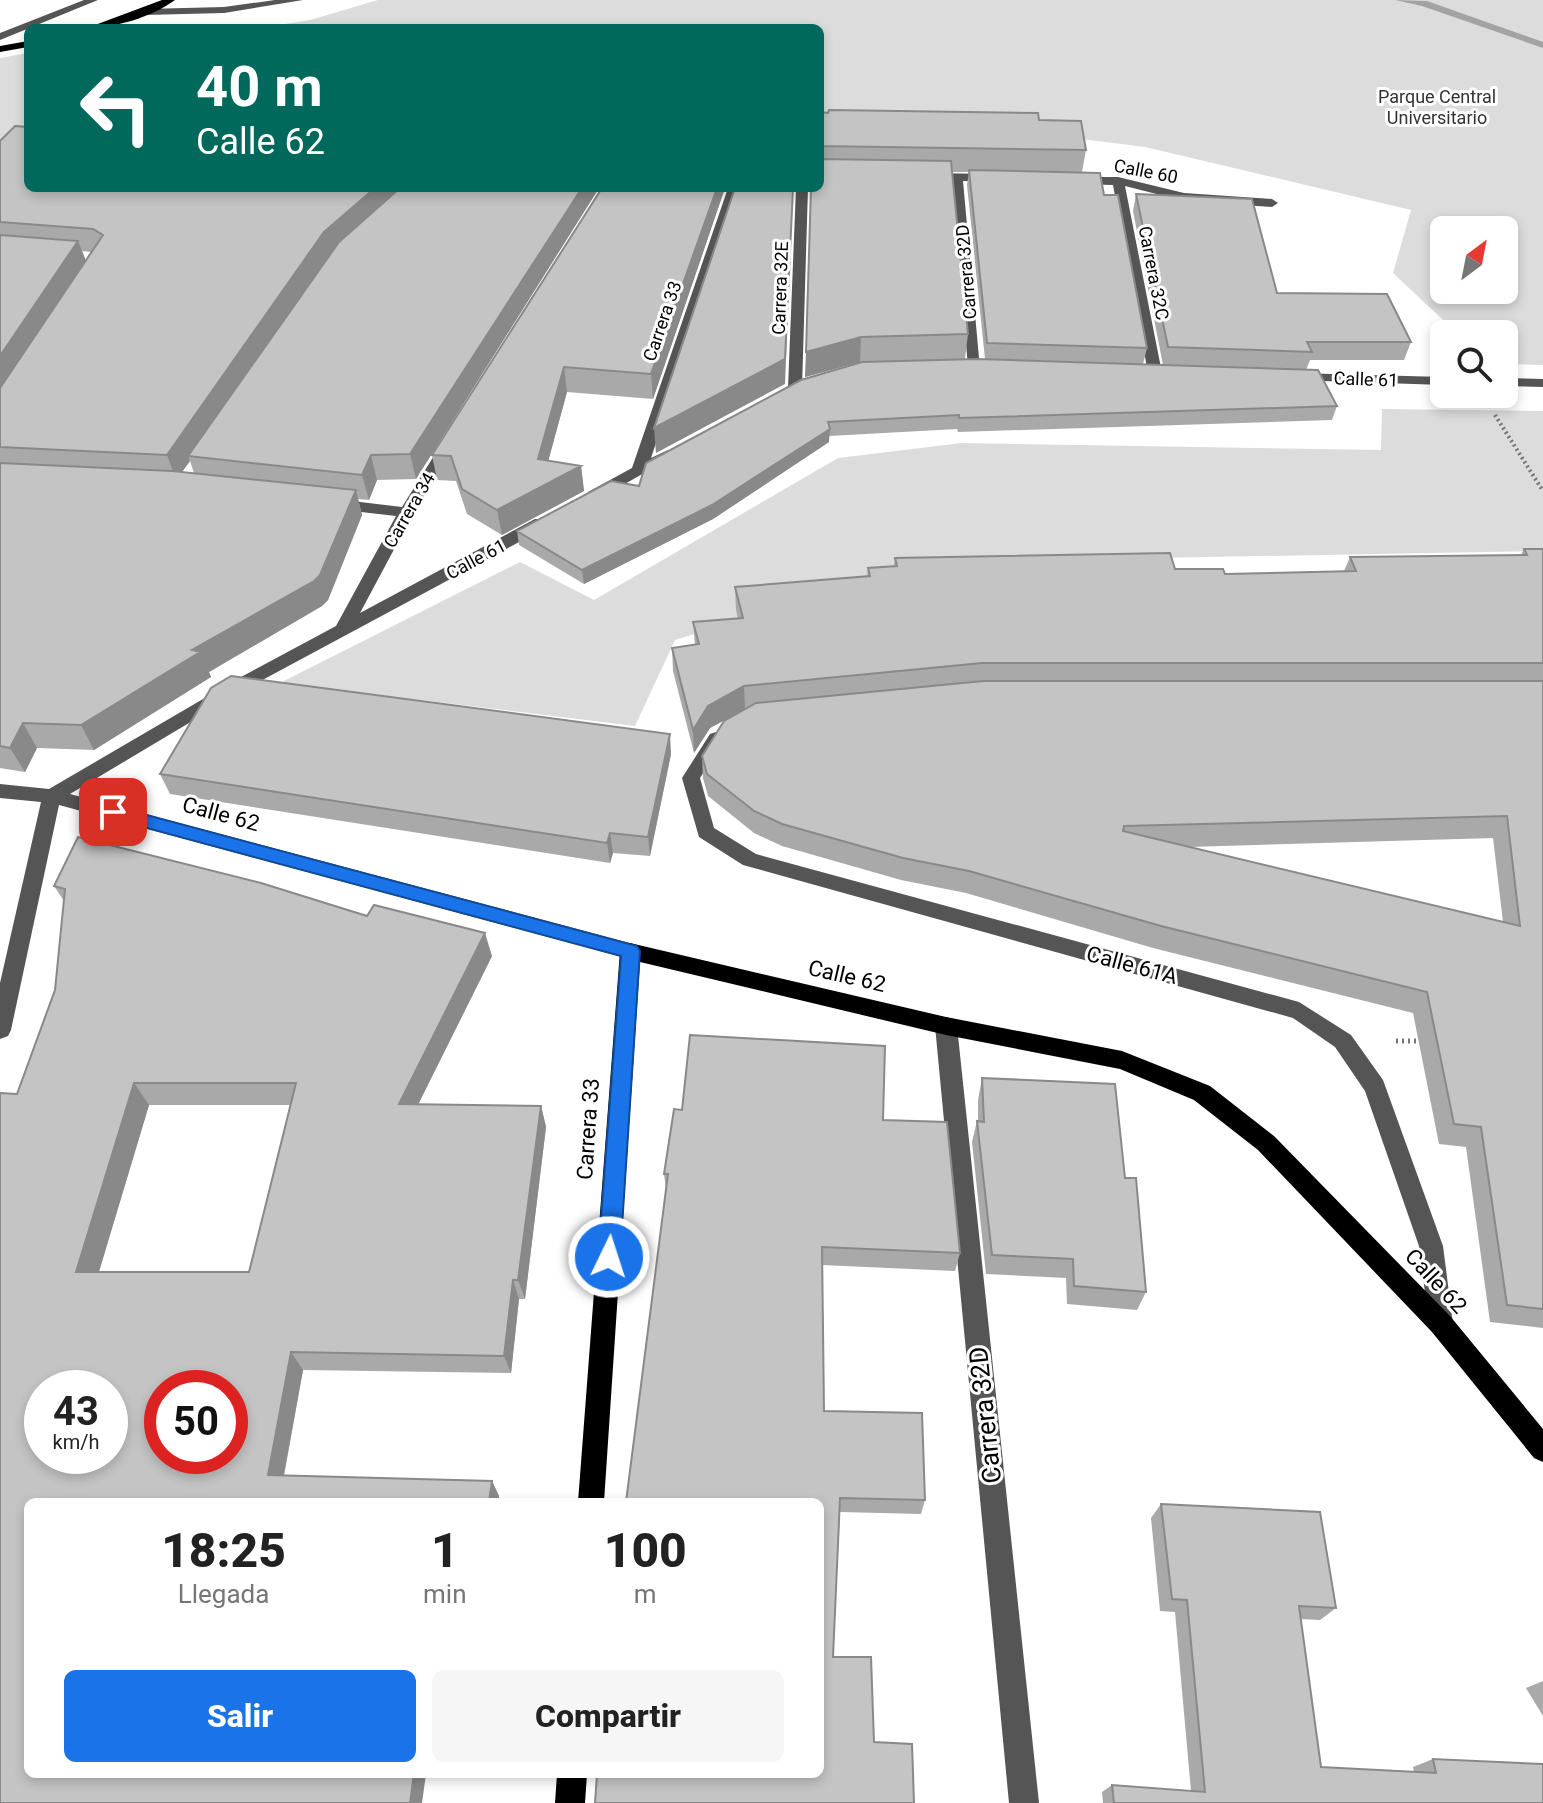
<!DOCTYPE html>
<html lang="es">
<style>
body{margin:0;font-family:Roboto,sans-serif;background:#f6f6f6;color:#222;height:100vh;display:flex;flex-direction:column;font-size:30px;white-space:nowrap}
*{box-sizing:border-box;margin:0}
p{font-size:26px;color:#767676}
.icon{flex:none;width:44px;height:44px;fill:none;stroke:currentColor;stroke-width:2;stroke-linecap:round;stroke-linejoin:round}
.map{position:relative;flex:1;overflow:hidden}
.sheet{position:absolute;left:24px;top:1498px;width:800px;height:280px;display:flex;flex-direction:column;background:#fff;border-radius:12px;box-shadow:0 4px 12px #0003}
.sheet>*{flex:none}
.guide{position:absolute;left:24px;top:24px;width:800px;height:168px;border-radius:12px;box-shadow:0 4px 12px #0003;background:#00695c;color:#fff;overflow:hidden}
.needle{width:52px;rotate:32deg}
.fabs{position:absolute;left:1430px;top:216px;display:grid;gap:16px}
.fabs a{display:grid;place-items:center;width:88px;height:88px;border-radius:12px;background:#fff;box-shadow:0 4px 12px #0003;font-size:40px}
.speed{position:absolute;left:24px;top:1370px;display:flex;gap:16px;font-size:40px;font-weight:700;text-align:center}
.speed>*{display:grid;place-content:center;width:104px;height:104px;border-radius:50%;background:#fff;box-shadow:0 4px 12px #0003;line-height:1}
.speed small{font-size:20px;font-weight:400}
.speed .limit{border:12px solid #d22;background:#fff;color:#111}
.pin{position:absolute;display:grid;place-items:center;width:68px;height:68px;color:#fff;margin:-34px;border-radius:16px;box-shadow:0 4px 12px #0006}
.me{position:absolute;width:88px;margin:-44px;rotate:4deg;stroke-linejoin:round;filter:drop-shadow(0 0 6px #0008)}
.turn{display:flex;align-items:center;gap:28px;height:168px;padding:0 40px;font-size:36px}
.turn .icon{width:104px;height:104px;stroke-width:2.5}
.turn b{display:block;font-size:56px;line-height:68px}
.eta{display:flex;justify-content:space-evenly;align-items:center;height:136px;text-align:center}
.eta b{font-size:48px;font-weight:800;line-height:56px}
.button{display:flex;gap:16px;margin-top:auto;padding:16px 40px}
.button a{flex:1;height:92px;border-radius:12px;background:#1a73e8;color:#fff;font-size:32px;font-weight:800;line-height:92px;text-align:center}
.button a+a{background:#f6f6f6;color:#222}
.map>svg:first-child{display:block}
.green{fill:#dcdcdc;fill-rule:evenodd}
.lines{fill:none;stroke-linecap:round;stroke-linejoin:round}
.stream{fill:#a3a3a3;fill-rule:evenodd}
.path-far1{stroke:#777;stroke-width:4;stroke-dasharray:2 3;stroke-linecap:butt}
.path{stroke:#777;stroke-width:5;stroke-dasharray:2 4;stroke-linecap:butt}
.minor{fill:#555;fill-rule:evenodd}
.major{fill:#000;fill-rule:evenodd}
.wall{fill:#a9a9a9;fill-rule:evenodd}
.shaded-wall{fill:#898989}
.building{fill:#c4c4c4;stroke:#898989;stroke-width:2;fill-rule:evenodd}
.route{fill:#1a73e8;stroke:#114b97;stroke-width:2}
.labels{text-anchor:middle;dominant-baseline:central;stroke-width:6;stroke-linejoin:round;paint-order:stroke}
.far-park-label{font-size:18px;fill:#333;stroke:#fff}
.far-street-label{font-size:18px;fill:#000;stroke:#fff}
.street-label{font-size:22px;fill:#000;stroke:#fff}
.near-street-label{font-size:26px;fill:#000;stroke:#fff}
</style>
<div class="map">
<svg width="1543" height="1803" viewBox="0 0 1543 1803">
<rect width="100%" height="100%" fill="#fff"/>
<path class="green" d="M378 0H1543V365L1504 364V334H1458L1393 273 1411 210 1145 147 1011 130 820 120V28H260L310 20ZM1444 230H1504V290H1444Z
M28 53V143L0 148V58Z
M1382 409 1543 411V551L930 562 675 640 635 726 280 683 520 562 594 600 838 458 962 443 1381 450Z"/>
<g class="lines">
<path class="stream" d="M1395 0 1427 1 1543 42V48L1422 6Z"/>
<path class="path-far1" d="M1495 415 1543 491"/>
<path class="path" d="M1396 1041H1426"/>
<path class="minor" d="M84 0H98L0 40V33Z
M275 0H303L224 13 145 15 140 12 145 9 224 7Z
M927 173 995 174 1001 178 995 182 963 181 980 369H970L968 366 951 181 923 180 921 177Z
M1070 177H1118L1184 193 1272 199 1278 203 1272 207 1184 201 1125 186 1162 373 1160 376 1155 377 1148 373 1113 185 1074 184 1068 180Z
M728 188H740L651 458 668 450 676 455 600 498H588V492L632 468Z
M796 188H808L802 388 795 392 788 388Z
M1296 373 1444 377V385L1291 380 1289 377Z
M1504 378 1543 379V387L1504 386Z
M447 441 455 446 414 512 360 613 535 519H547V527L251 686 70 794 630 943 637 945 640 951 637 957 630 959 59 805 11 1030 8 1036 0 1039V983L41 802 0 798V784L49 789 239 678 336 626 396 516 335 509 327 504 335 499 402 507 442 443Z
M716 732 725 739 700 778 714 828 756 854 1299 1002 1351 1035 1383 1080 1443 1246 1453 1324 1450 1332 1441 1336 1432 1332 1429 1324 1419 1246 1365 1091 1335 1047 1293 1018 743 865 699 837 682 778 710 734Z
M946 1017 954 1020 957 1026 1039 1803H1009L935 1026 938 1020Z"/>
<path class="major" d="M162 0H175C152 17 115 28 87 28Z
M28 41V47L0 52V46Z
M630 943 946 1017 1122 1051 1210 1086 1274 1136 1450 1316 1543 1429V1462L1534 1458 1432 1332 1258 1150 1194 1100 1120 1069 946 1035 640 962 604 1502H578L620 951 623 945Z
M557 1774H587L585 1803H555Z"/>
</g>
<path class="wall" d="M820 112 1039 120 1086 150 1082 172 1104 195 1147 348 1143 364 985 359 967 185 969 172H952L968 334 965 359 860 362 805 377 820 188Z
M0 141 28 188H599L416 479 377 480 369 500 358 499 362 515 328 600 322 606 209 672 211 677 94 750 37 748 25 772 0 768ZM82 251 91 252 86 261ZM190 461 194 473 182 472Z
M602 188H725L653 399 567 392 548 461 581 466 584 491 502 535 467 514 456 481 437 480 432 455Z
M1136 194 1277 293 1411 342 1404 360H1310L1306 370 1163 365 1133 211Z
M801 380 1337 406 1332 420 958 432 957 429 829 436V442L713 519 584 584 519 545 517 531 639 486Z
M1524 549H1543V1328L1490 1322 1466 1147 1439 1144 1413 1013 1153 948 966 893 901 880 782 846 754 833 708 796 703 778 702 756 745 709 710 728 694 753 673 671 672 648 695 645 693 622 738 619 736 610 735 587 867 576 868 568 894 566 895 558 1175 569 1225 574 1344 571 1350 557 1521 555ZM1493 838 1503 922 1188 847Z
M671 754 650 856 613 853 610 863 170 794 160 774Z
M54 886 492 956 418 1104 541 1106 546 1127 525 1299H519L511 1373 303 1370 284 1476 492 1481 499 1496 498 1502H28L0 1803 17 1094 55 990 64 901ZM149 1105H291L249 1272H99Z
M982 1078 1125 1178 1146 1292 1137 1310 1067 1304 1066 1278 986 1274 972 1142 977 1121 978 1122V1100Z
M883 1120 960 1253 955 1271 822 1265 824 1411 925 1500 921 1514 840 1512 833 1657 874 1742 595 1803 666 1190 664 1174Z
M1161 1504 1336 1608 1320 1620 1300 1619 1321 1767 1414 1772 1413 1767 1433 1759 1543 1803H1103L1102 1792 1112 1785 1191 1791 1175 1612 1160 1611 1151 1518Z
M1543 1681V1716L1526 1688Z"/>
<path class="shaded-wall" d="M375 188H412L188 456 190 461 176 480 167 455 324 232Z
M582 188H599L416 479 410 454Z
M717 188H725L653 399 651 374Z
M793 188 785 384 656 453 654 428Z
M78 241 88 266 0 399V356Z
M861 337 860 362 805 377 806 352Z
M564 367 567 392 542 484 538 459Z
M830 429 829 442 713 519 584 584 582 570Z
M371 455 377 480 369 500 362 475Z
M581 466 584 491 502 535 497 510Z
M356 490 362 515 328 600 322 606 209 672 211 677 94 750 81 725 192 650Z
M744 686 745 709 710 728 694 753 693 730 708 706Z
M23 723 37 748 25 772 10 748Z
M670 734 671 754 650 856 648 837Z
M610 833 613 853 610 863 607 843Z
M485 933 492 956 408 1125 399 1104Z
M134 1083 149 1105 93 1291 76 1272Z
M541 1106 546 1127 525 1299 518 1280Z
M513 1280 519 1299 511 1373 504 1356Z
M291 1352 303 1370 281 1490 268 1475Z
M492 1481 499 1496 498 1502H489Z
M414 1774H426L422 1803H410Z"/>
<path class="building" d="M829 110 1038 113 1039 120 1081 121 1086 150 820 146V112L828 113Z
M15 126 28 127V188H375L324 232 167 455 0 447V388L103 235 93 229 0 222V141Z
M820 159 951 161 968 334 861 337 806 352 811 188H820Z
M969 170 1100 173 1104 195H1118L1147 348 987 343Z
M400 188H582L410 454 371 455 362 475 188 456 339 242Z
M602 188H717L651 374 564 367 538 459 581 466 497 510 462 489 451 456 432 455Z
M735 188H793L785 359 654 428Z
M1136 194 1252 199 1277 293 1387 294 1411 342H1307L1312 352 1168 347Z
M0 235 78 241 0 356Z
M977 359 1318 370 1337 406 959 418V415L828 422 830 429 712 505 582 570 517 531 611 481 639 486 646 463 801 380 862 362Z
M0 463 172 471 356 490 320 575 314 581 192 650 200 652 81 725 23 723 10 748 0 746Z
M1524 549H1543V663H982L744 686 708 706 693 730 672 648 699 644 693 622 743 618 735 587 870 576 868 568 897 566 895 558 1170 553 1175 569H1223L1225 574 1356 571 1350 557 1527 555Z
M231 676 670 734 648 837 610 833 607 843 160 774 211 688Z
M983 681H1543V1309L1507 1305 1481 1127 1454 1124 1427 992 1161 926 969 871 903 858 782 824 754 811 707 774 702 756 724 721 756 703ZM1507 816 1520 926 1123 831 1124 826Z
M78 837 261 883 367 916 374 905 485 933 399 1104 541 1106 518 1280H513L504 1356 291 1352 268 1475 492 1481 489 1502H28V1774H414L410 1803H0V1093L17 1094 55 990 65 889 54 886ZM134 1083H296L249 1272H76ZM42 1388H110V1456H42ZM162 1388H230V1456H162Z
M690 1035 885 1046 883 1120 947 1122 960 1253 822 1247 824 1411 922 1413 925 1500 840 1498 833 1657H871L874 1742 912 1744 914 1803H595L597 1774H820V1502H626L668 1174H664L674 1109 682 1110Z
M982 1078 1115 1084 1125 1178H1136L1146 1292 1074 1286 1073 1259 992 1255 977 1121 984 1122Z
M1161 1504 1320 1512 1336 1608 1299 1606 1321 1767 1436 1773 1433 1759 1543 1764V1803H1114L1112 1785 1205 1792 1187 1600 1172 1599Z"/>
<path class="route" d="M113 806 637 946 640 951 620 1257 616 1264 609 1267 601 1264 598 1257 621 956 106 817 104 812Z"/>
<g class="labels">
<g class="far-park-label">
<text x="1437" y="96">Parque Central<tspan x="1437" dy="21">Universitario</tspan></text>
</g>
<g class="far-street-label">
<text transform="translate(1146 171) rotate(11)">Calle 60</text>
<text transform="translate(966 272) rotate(-95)">Carrera 32D</text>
<text transform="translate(1154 273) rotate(79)">Carrera 32C</text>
<text transform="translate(780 288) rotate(-88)">Carrera 32E</text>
<text transform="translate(662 321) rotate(-71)">Carrera 33</text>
<text transform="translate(1366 379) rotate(2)">Calle 61</text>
<text transform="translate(409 510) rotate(-60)">Carrera 34</text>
<text transform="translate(476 559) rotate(-28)">Calle 61</text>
</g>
<g class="street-label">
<text transform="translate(221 814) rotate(15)">Calle 62</text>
<text transform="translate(1132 965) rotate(15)">Calle 61A</text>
<text transform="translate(847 976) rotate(13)">Calle 62</text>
<text transform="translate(588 1129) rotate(-86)">Carrera 33</text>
<text transform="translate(1436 1281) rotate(47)">Calle 62</text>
</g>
<g class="near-street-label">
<text transform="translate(985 1415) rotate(-96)">Carrera 32D</text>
</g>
</g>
</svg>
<div class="fabs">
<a><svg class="needle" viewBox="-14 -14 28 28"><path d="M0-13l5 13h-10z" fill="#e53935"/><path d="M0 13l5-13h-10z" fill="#767676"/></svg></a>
<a><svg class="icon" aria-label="search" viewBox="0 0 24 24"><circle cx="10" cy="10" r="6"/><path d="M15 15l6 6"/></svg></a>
</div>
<div class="speed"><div>43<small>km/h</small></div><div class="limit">50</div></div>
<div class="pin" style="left:113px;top:812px;background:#d93025"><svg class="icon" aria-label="arrive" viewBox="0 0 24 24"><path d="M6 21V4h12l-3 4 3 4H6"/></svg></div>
<svg class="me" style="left:609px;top:1257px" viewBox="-20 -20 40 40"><circle r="17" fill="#1a73e8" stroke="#fff" stroke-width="3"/><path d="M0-11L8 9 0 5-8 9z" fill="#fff"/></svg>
<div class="guide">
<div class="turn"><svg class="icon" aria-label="left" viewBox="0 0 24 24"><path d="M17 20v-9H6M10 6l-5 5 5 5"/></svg><div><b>40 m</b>Calle 62</div></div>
</div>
<section class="sheet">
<div class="eta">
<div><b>18:25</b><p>Llegada</p></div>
<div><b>1</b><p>min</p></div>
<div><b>100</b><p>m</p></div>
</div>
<div class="button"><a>Salir</a><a>Compartir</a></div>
</section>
</div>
